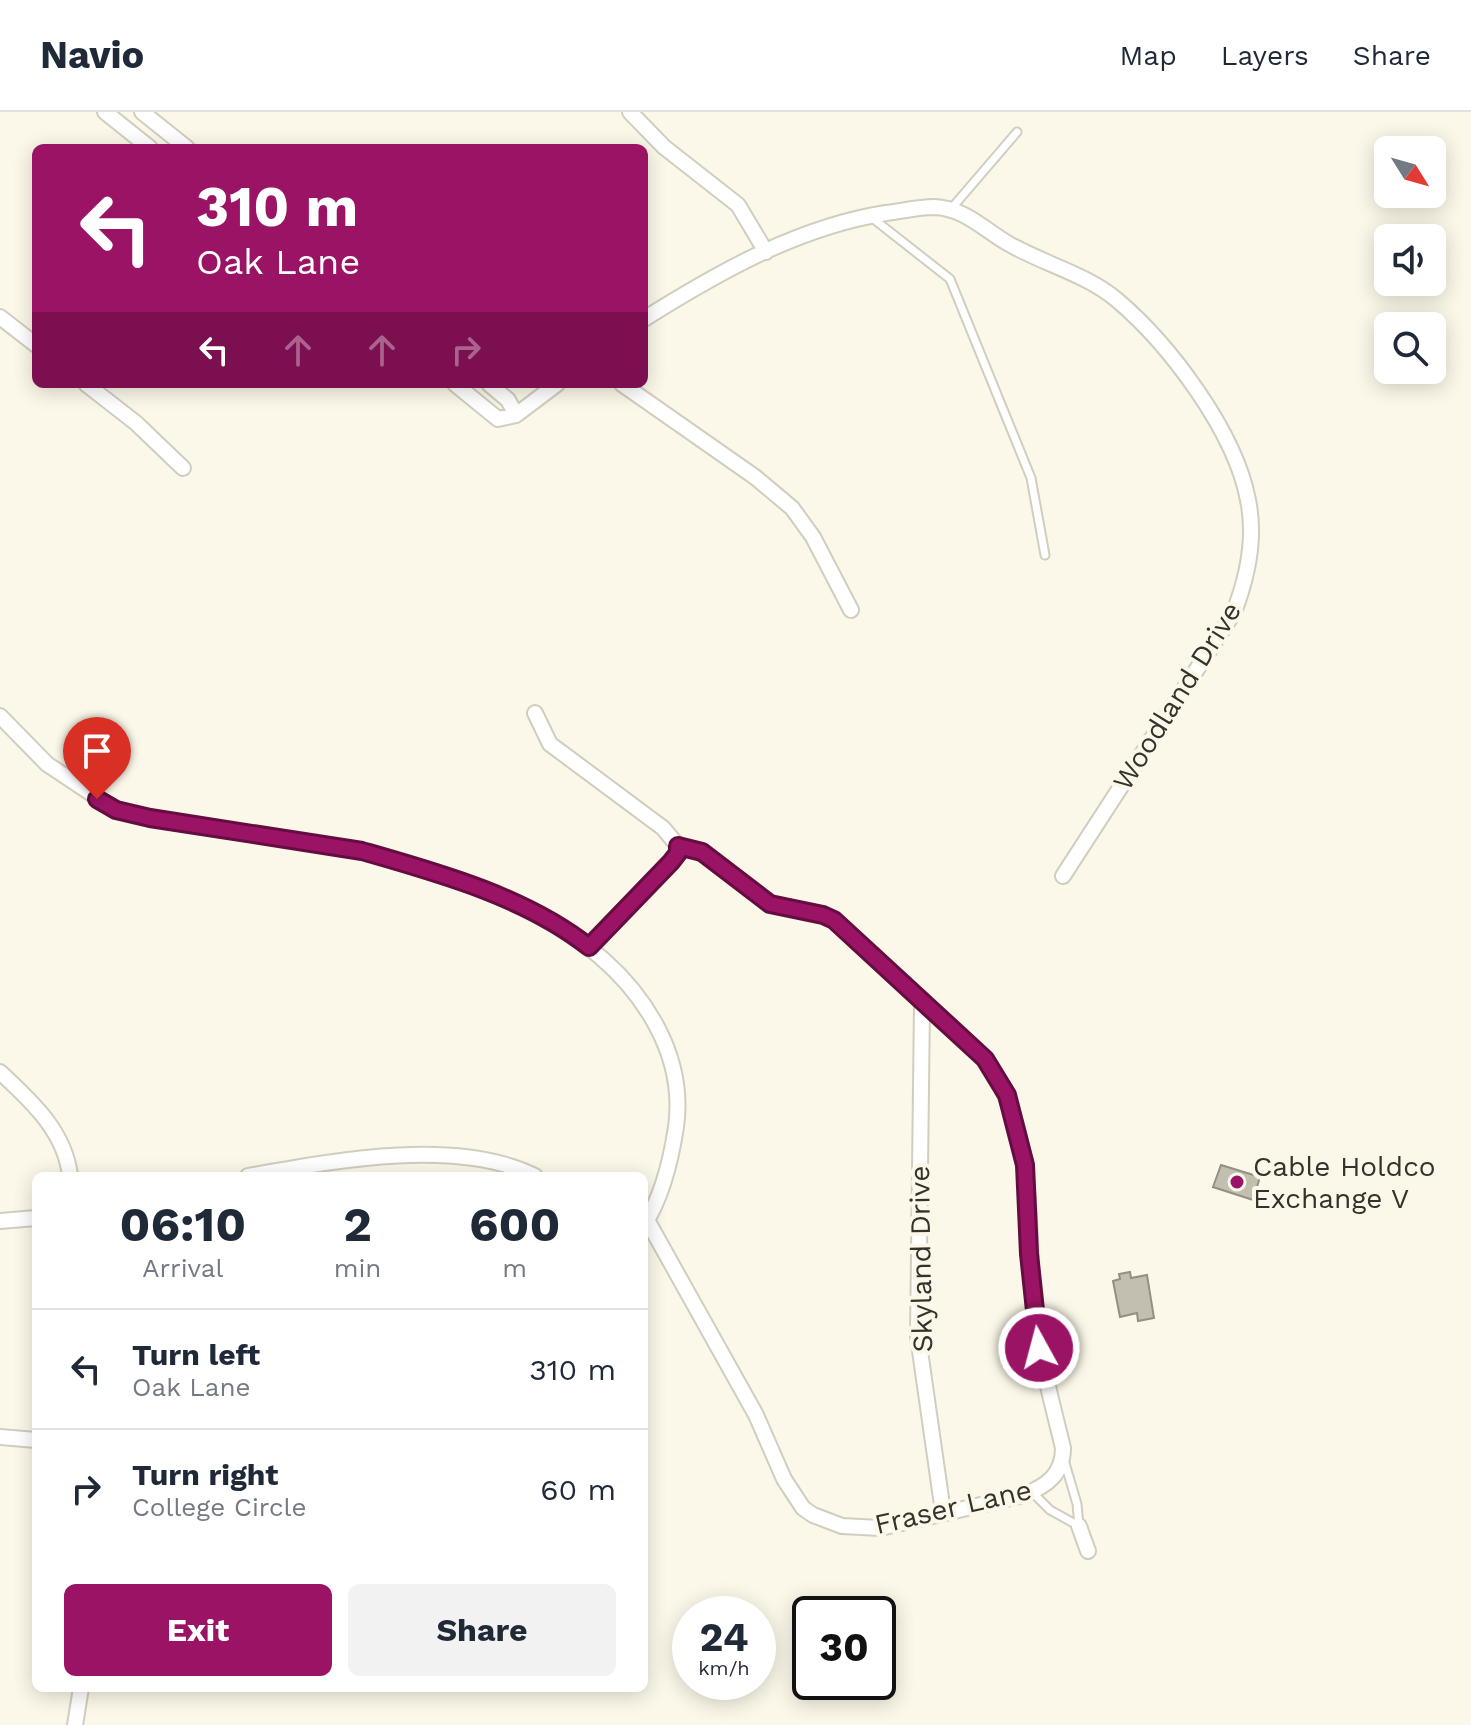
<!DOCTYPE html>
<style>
body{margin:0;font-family:"Work Sans",sans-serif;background:#f2f2f3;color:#1f2937;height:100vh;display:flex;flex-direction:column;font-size:30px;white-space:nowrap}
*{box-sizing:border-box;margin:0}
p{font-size:26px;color:#747a83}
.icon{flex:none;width:44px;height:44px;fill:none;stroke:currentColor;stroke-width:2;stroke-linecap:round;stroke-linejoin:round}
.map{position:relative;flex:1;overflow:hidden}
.details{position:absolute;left:32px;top:1060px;width:616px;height:520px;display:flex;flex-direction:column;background:#fff;border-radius:12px;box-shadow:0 4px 20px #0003}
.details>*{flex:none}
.hud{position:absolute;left:32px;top:32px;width:616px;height:244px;border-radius:12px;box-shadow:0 4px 20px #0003;background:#9b1364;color:#fff;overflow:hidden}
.needle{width:52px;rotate:127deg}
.fabs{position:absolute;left:1374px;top:24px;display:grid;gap:16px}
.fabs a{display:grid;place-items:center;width:72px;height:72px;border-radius:12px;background:#fff;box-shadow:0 4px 20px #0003;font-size:40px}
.speed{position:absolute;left:672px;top:1484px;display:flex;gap:16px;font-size:40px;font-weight:700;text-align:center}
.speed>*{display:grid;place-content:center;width:104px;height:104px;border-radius:50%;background:#fff;box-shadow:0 4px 20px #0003;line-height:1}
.speed small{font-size:20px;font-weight:400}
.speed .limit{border:4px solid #111;border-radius:12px;background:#fff;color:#111}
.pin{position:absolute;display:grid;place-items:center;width:68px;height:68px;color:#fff;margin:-82px -34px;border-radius:50% 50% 50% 0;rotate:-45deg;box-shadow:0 0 8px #0007}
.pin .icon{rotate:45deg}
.me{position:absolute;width:88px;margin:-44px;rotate:353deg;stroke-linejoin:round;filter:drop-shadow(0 0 6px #0008)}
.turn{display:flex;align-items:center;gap:28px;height:168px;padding:0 32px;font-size:36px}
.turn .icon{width:104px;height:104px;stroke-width:2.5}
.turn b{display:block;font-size:56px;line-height:68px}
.lanes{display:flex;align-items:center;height:76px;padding:0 32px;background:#0003;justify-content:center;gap:40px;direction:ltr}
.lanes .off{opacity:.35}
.eta{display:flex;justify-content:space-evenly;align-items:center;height:136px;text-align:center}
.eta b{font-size:48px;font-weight:700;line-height:56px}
.cta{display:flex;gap:16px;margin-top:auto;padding:16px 32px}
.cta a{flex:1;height:92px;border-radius:12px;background:#9b1364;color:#fff;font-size:32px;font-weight:700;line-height:92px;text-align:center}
.cta a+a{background:#f2f2f3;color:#1f2937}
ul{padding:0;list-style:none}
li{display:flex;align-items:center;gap:24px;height:120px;padding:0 32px;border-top:2px solid #e0e1e3}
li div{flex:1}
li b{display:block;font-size:30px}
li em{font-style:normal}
header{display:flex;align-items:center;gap:48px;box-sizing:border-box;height:112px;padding:0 40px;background:#fff;border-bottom:2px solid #e0e1e3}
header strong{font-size:38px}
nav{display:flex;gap:44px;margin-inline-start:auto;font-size:28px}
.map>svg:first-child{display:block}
.building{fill:#c2beb0;stroke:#938f82;stroke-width:2}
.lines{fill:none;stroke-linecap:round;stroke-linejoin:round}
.lane-casing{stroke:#d1cdbf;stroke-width:11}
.street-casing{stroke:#d1cdbf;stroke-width:18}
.lane{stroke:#fff;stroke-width:7}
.street{stroke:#fff;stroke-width:14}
.route-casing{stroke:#650c41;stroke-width:20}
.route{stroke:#9b1364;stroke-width:14}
.poi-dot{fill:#9b1364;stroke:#fcf8e9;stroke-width:3}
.labels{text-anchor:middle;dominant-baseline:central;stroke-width:8;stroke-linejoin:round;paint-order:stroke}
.street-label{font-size:28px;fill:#34322d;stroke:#fcf8e9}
.poi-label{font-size:28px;fill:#34322d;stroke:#fcf8e9;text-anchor:start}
</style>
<header>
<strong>Navio</strong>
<nav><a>Map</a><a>Layers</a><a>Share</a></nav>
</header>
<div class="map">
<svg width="1471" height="1613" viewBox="0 0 1471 1613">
<rect width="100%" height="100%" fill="#fcf8e9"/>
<path class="building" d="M1221 1053 1260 1065 1253 1088 1213 1075Z
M1130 1160 1131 1166 1147 1163 1154 1206 1138 1209 1137 1201 1120 1205 1113 1169 1120 1167 1119 1162Z"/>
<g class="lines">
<defs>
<path id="lane" d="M951 97 1017 20
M871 105 950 167 1031 366 1045 443
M1065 1351 1077 1392 1079 1414
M1032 1380 1050 1398 1079 1414"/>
<path id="street" d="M105 0 150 36
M142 0 187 36
M630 0 664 35 738 93 766 140
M0 205 36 233
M644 207C719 160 798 115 886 101 902 99 919 95 934 95 965 96 984 118 1009 132 1044 152 1086 162 1117 188 1169 232 1235 319 1248 388 1256 427 1248 464 1234 500L1063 764
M86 272 136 311 183 356
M455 272 498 307 516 303 557 272
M489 272 508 288 516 303
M622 272 755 365 792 396 813 425 851 498
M535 601 550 632 663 716 678 734V741L671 750 589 835
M0 604 47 652 116 698 166 709 362 739C471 770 601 808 657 915 674 947 681 979 676 1015 671 1048 662 1085 644 1113
M922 892 918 1225 943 1400
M0 960C31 989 65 1019 70 1064
M248 1064C332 1049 456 1025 535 1064
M644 1108H647L756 1303 784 1367 803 1396 813 1403 842 1414 880 1416 1024 1383C1046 1374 1063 1363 1063 1336 1052 1290 1039 1244 1034 1197 1026 1113 1037 1020 985 947L834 808 823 803 770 792 702 740 678 734
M0 1109 36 1106
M0 1325 36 1328
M1079 1414 1088 1439
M75 1613 81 1576"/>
</defs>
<use href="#lane" class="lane-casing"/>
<use href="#street" class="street-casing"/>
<use href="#lane" class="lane"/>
<use href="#street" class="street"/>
</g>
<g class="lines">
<defs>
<path id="route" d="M97 687 116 698 150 706 362 739C439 761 526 785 589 835L671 750 678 741V734L702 740 770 792 823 803 834 808 985 947 1007 983 1025 1053 1029 1142 1039 1236"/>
</defs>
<use href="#route" class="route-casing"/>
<use href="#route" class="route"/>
</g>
<circle class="poi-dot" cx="1237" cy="1070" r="8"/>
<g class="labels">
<g class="street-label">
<text transform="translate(1177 584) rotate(-58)">Woodland Drive</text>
<text transform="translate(921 1147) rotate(-91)">Skyland Drive</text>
<text transform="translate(953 1395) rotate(-13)">Fraser Lane</text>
</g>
<g class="poi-label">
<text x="1253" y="1054">Cable Holdco<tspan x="1253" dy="32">Exchange V</tspan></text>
</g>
</g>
</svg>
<div class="fabs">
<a><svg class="needle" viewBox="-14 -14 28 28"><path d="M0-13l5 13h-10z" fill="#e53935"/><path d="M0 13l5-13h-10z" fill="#747a83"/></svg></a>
<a><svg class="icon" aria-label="sound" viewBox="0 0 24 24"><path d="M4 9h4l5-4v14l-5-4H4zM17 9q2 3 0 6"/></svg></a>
<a><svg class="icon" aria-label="search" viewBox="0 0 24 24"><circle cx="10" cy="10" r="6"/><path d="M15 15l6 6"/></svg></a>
</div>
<div class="speed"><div>24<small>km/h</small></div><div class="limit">30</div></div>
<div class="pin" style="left:97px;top:687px;background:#d93025"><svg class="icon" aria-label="arrive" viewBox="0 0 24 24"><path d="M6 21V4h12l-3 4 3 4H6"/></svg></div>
<svg class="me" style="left:1039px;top:1236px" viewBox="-20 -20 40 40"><circle r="17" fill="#9b1364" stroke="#fff" stroke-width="3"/><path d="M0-11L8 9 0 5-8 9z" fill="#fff"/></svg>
<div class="hud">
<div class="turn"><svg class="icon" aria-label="left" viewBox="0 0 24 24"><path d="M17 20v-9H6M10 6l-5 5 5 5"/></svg><div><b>310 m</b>Oak Lane</div></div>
<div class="lanes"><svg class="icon" aria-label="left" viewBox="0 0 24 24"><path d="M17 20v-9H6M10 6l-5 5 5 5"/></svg><svg class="icon off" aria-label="ahead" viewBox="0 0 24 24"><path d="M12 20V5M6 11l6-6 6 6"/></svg><svg class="icon off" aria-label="ahead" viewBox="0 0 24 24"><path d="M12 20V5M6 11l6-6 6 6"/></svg><svg class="icon off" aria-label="right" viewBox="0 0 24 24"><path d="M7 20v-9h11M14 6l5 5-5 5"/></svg></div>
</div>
<section class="details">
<div class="eta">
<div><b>06:10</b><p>Arrival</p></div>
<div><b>2</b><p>min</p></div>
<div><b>600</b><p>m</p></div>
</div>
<ul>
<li><svg class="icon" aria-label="left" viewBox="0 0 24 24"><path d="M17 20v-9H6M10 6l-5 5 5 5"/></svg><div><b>Turn left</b><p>Oak Lane</p></div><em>310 m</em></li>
<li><svg class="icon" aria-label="right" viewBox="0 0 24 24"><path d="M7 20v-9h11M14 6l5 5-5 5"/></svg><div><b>Turn right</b><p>College Circle</p></div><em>60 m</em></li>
</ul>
<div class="cta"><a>Exit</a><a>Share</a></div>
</section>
</div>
